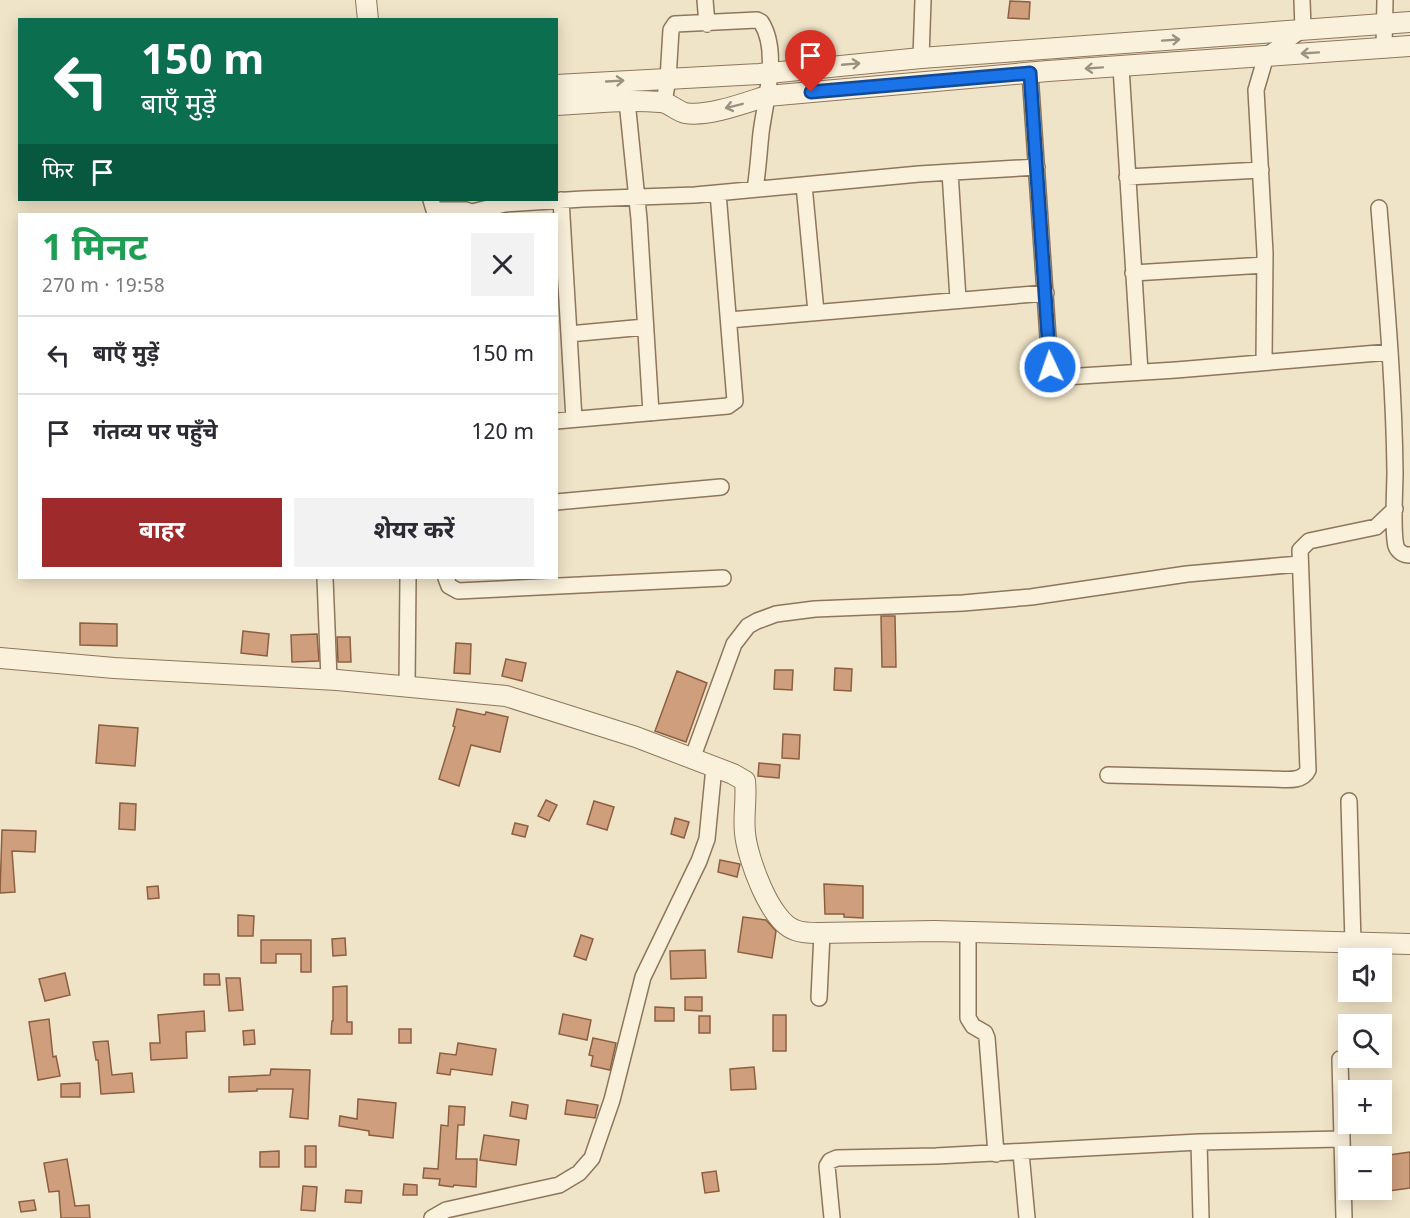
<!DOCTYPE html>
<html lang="hi">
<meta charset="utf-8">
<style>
body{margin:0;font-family:Georgia,"Noto Sans Devanagari",serif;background:#f2f2f3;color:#2b2b33;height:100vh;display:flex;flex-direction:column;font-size:22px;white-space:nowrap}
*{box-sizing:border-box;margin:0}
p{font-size:20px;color:#7c7c81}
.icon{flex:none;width:33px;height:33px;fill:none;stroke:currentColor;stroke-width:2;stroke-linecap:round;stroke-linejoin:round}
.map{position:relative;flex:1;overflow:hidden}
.sheet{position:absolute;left:18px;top:213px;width:540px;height:366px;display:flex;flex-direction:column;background:#fff;border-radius:0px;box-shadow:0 3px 15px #0003}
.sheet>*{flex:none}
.hud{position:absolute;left:18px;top:18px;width:540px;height:183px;border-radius:0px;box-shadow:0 3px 15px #0003;background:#0b6e4f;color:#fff;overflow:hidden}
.tools{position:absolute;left:1338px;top:948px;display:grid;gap:12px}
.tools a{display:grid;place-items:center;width:54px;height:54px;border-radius:0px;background:#fff;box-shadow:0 3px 15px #0003;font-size:30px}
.pin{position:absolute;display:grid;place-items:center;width:51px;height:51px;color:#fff;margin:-62px -26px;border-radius:50% 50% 50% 0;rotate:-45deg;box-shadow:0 0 6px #0007}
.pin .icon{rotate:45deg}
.me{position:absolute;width:66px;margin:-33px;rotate:357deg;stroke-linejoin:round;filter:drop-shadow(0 0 4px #0008)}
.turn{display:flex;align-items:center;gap:21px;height:126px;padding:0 24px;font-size:27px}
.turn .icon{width:78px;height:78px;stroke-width:2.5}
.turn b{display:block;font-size:42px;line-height:51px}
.then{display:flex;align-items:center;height:57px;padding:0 24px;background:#0003;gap:12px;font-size:22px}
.round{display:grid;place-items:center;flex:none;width:63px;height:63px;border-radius:0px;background:#f2f2f3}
.summary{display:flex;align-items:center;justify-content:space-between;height:102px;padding:0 24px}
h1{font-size:36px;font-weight:700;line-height:45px;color:#1e9e55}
.cta{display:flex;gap:12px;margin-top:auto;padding:12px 24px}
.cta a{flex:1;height:69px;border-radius:0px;background:#9e2a2b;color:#fff;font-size:24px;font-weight:700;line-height:69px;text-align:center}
.cta a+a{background:#f2f2f3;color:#2b2b33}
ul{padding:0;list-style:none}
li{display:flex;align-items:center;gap:18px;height:78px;padding:0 24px;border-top:2px solid #e1e1e2}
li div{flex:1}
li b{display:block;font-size:22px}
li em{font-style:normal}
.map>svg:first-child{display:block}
.building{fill:#cf9f7d;stroke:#8d5f41;stroke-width:1.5}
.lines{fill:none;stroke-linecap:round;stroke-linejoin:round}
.minor-casing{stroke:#8d765c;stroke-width:18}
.tertiary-casing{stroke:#8d765c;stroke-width:22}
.minor{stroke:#faf1dc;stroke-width:15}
.tertiary{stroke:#faf1dc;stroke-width:20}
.oneway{stroke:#9c907e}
.route-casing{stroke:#114b97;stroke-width:15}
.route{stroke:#1a73e8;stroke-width:10}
</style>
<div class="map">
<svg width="1410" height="1218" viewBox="0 0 1410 1218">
<rect width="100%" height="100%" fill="#f0e4c8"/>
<path class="building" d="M1010 1 1030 2 1029 19 1008 18Z
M881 616H895L896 667H882Z
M80 623 117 624V646L80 645Z
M243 631 269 634 267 656 241 653Z
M317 634 319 661 292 662 291 635Z
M337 637H350L351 662H338Z
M456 643 471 644 470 674 454 673Z
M506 659 526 663 522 681 502 676Z
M835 668 852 669 851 691 834 690Z
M775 670H793L792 690 774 689Z
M677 671 707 683 686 742 655 731Z
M457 709 485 715 486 712 508 717 500 752 471 745 459 786 439 779 455 727 453 726Z
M99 725 138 728 135 766 96 763Z
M783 734 800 735 799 759 782 758Z
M759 763 780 765 779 778 758 776Z
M546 800 557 805 549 821 538 816Z
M594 801 614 807 607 830 587 824Z
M120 803 136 804 135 830 119 829Z
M675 818 689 822 684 838 671 834Z
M515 823 528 826 525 837 512 834Z
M2 830 36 831 35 852 12 851 15 892 0 893Z
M720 860 740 864 737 877 718 872Z
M824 884 863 886V918L844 917V914H825Z
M158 886 159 898 148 899 147 887Z
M238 915 254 916 253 936H238Z
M743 917 766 920 776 931 772 958 738 952Z
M581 935 593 939 586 960 574 956Z
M345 938 346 955 333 956 332 939Z
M261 940H311V972H301V954H276V963H261Z
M705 950 706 978 671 979 670 951Z
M65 973 70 995 45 1001 39 979Z
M204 974H219L220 985H204Z
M226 978H240L243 1010 229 1011Z
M347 986V1022H352V1034H331L332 1021H333V987Z
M685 997H702V1011L685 1010Z
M655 1007 674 1008V1021H655Z
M204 1011 205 1031 186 1032 187 1058 151 1060 150 1043H160L158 1015Z
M563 1014 591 1020 587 1040 559 1034Z
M773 1015H786V1051H773Z
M699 1016H710V1033H699Z
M49 1019 53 1057 56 1056 60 1076 38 1080 29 1022Z
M399 1029H411V1043H399Z
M254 1030 255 1044 244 1045 243 1031Z
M593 1038 616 1043 610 1070 591 1066 593 1056 589 1055Z
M108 1041 112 1075 132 1073 134 1092 101 1094 98 1060H96L93 1042Z
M458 1043 496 1049 492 1075 451 1069 450 1075 437 1073 440 1053 456 1055Z
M754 1067 756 1089 731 1090 730 1069Z
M271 1069 310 1070 308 1119 290 1117 293 1089H257V1091L229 1092V1077L270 1075Z
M80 1083V1097H61V1084Z
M358 1099 396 1103 393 1138 369 1135V1131L339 1126 340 1116 357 1119Z
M567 1100 598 1105 595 1118 565 1114Z
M512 1102 528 1105 526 1119 510 1116Z
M449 1106 465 1107 464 1125H458L456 1159H477L476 1187 454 1185 453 1187 439 1185 440 1179 423 1178 424 1168 438 1169 441 1125 448 1126Z
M484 1135 519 1140 516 1165 480 1160Z
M305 1146H316V1167H305Z
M279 1151V1167H260V1152Z
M1410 1152V1188L1382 1192V1156Z
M67 1159 75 1206 89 1205 90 1218H61L59 1191 49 1192 44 1163Z
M716 1171 719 1191 705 1193 702 1173Z
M404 1184 417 1185V1195H403Z
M303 1186 317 1187 315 1211 301 1210Z
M346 1190 362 1191 361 1203 345 1202Z
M34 1200 36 1210 21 1212 19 1202Z"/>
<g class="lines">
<defs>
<path id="minor" d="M705 0 707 24
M1384 48 1385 0
M921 58 923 0
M1121 67 1140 372
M1030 73 1050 367C1052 374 1056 376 1064 377L1176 370 1390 352
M627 101 639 219 651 413
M664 102 668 79 671 30 675 24 757 20 761 22C780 51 765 101 761 133 759 152 758 171 755 189
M950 172 958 299
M1127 177 1261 170
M804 185 816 312
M431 200 434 210H466L474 214
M561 200 574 419
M1379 208C1386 296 1394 384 1395 472 1395 490 1392 531 1396 546 1398 552 1404 555 1410 555
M472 212 505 204 583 199 695 195 919 174 1037 167
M1133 273 1265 265
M729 320 1046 293
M569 334 645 327
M1264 362 1265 253 1256 90 1266 56 1303 29 1302 0
M556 421 728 406 735 401 718 193
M556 502 721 487
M325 578 329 679
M446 578 449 586 458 591 723 578
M407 686 408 578
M692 759 734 644 748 626 757 621 776 614 815 609 963 603 1031 597 1187 574 1299 564
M1108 775 1272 779C1284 779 1302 783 1308 770L1300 550 1309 541 1376 527 1395 509
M1349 801 1353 943
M968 932V1018L973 1026 985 1033 987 1038 996 1154
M819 998 822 933
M1340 1059 1344 1218
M1199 1142 1201 1218
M1021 1153 1027 1218
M432 1218 446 1210 559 1185 579 1173 592 1158 612 1100 643 977 699 861 707 839 714 767
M832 1218 827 1166 830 1161 837 1158 936 1156 1199 1142 1341 1139"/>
<path id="tertiary" d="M366 0 368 20
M556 85 759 74 921 58 1410 22
M556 105C591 103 625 99 660 102 669 102 676 111 685 113 708 117 745 103 767 96L1048 71 1410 46
M0 658 114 668 337 680 506 696 636 737 733 774 745 781C747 798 743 816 745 833 747 857 770 922 795 930 802 933 811 933 818 933L934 931 1410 944"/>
</defs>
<use href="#minor" class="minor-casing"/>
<use href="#tertiary" class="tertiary-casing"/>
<use href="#minor" class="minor"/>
<use href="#tertiary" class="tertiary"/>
</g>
<defs><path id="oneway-shaft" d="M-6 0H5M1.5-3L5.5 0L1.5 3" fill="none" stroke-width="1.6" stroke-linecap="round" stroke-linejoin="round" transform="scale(1.5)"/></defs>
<g class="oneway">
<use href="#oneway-shaft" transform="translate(1171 40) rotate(-4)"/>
<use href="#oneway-shaft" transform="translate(1310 53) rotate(176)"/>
<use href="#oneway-shaft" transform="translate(851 64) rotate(-5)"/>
<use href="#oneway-shaft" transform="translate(1094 68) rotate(176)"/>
<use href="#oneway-shaft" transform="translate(615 81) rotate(-3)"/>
<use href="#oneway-shaft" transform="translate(734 106) rotate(166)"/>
</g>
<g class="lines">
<defs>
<path id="route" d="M811 92 1030 73 1050 367"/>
</defs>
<use href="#route" class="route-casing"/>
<use href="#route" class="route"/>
</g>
</svg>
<div class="tools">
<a><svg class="icon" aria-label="sound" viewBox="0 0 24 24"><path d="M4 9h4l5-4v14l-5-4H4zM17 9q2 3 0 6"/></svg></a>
<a><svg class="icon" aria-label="search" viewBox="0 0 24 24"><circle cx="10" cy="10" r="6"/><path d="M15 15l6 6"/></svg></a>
<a>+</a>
<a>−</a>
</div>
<div class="pin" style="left:811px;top:92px;background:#d93025"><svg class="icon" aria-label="arrive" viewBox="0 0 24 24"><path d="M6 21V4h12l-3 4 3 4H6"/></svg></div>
<svg class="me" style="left:1050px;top:367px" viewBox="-20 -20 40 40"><circle r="17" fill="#1a73e8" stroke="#fff" stroke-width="3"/><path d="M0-11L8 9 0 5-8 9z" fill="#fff"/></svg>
<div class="hud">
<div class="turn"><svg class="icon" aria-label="left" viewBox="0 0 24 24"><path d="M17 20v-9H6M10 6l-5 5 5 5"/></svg><div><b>150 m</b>बाएँ मुड़ें</div></div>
<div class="then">फिर<svg class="icon" aria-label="arrive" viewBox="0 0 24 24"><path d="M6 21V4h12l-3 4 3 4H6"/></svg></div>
</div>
<section class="sheet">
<div class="summary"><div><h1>1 मिनट</h1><p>270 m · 19:58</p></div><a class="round"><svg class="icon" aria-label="close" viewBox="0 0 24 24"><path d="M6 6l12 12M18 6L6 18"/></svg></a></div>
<ul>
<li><svg class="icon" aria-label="left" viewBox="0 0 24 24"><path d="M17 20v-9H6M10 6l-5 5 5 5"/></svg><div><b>बाएँ मुड़ें</b></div><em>150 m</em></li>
<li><svg class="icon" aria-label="arrive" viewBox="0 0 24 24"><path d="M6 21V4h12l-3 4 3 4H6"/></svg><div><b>गंतव्य पर पहुँचे</b></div><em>120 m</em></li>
</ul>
<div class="cta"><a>बाहर</a><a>शेयर करें</a></div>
</section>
</div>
